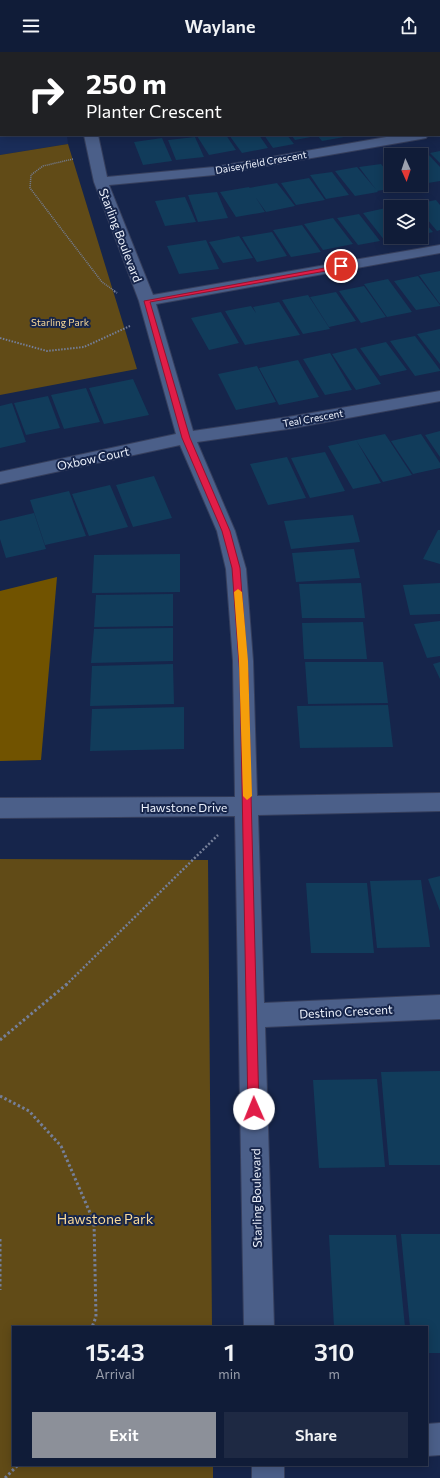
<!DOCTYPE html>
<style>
body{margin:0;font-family:Commissioner,sans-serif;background:#1e2943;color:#f1f3f6;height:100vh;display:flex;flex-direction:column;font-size:15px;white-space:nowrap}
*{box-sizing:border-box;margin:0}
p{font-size:13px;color:#9ca1ae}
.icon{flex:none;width:22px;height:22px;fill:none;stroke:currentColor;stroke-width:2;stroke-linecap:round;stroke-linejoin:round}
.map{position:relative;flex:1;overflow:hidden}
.drawer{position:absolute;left:12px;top:1274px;width:416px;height:140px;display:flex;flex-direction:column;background:#101c38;border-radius:0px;box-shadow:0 2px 10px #0003,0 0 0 1px #303a53}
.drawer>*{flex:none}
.hud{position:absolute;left:0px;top:0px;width:440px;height:84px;box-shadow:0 2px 10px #0003,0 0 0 1px #303a53;background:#202124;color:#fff;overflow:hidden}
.needle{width:26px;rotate:177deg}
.tools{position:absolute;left:384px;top:96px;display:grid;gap:8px}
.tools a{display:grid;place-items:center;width:44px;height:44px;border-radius:0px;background:#101c38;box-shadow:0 2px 10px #0003,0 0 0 1px #303a53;font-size:20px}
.pin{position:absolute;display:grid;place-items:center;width:34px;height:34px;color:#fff;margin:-17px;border:2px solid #fff;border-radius:50%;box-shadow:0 1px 4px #0007}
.me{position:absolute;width:44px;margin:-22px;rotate:359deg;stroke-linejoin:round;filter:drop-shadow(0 0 3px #0008)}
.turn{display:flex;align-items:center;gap:14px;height:84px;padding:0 20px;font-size:18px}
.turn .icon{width:52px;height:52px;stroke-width:2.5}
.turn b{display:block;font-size:28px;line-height:34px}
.eta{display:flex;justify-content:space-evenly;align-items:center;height:68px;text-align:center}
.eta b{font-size:24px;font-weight:600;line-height:28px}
.primary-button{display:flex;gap:8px;margin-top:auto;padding:8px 20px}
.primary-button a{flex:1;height:46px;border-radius:0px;background:#8c9099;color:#fff;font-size:16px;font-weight:600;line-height:46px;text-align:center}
.primary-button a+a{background:#1e2943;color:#f1f3f6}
header{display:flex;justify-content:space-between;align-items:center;height:52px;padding:0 20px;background:#101c38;font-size:18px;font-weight:600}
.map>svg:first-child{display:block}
.built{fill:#1a2d59}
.green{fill:#614b17}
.forest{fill:#715300}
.building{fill:#113c5b}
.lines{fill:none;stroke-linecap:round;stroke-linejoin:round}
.lane-casing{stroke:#363f5d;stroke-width:2}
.street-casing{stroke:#363f5d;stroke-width:2}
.path-far3{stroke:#757f99;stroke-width:1.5;stroke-dasharray:1 1;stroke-linecap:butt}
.path-far2{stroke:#757f99;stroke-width:2;stroke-dasharray:1.5 1.5;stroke-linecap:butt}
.path-far1{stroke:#757f99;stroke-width:2.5;stroke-dasharray:2 2;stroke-linecap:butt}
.path{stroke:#757f99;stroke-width:3;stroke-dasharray:2.5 2.5;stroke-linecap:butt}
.lane{fill:#4b5f89;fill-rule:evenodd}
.street{fill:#4b5f89;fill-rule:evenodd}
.route{fill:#e11d48;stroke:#92132f}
.slow{fill:#f59e0b}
.labels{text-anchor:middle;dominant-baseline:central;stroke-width:4;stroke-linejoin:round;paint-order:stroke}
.far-street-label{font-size:10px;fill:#edf2fc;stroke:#16254b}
.far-park-label{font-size:10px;fill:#f9d998;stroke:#16254b}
.street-label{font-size:12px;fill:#edf2fc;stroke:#16254b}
.near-park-label{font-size:14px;fill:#f9d998;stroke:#16254b}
</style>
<header><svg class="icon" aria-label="menu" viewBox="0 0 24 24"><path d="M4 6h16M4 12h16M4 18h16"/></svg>Waylane<svg class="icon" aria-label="share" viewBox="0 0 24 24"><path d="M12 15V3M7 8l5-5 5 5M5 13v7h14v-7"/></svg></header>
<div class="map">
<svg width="440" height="1426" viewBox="0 0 440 1426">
<rect width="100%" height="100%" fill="#16254b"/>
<path class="built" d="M0 0 56 1H1V83H67L68 92 0 103Z"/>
<path class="green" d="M68 92 137 317 0 343V103Z
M0 807 208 808 212 1275H13V1413H213V1426H0Z"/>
<path class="forest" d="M57 525 41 708 0 709V539Z"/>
<path class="building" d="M206 83H226L236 98 209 103 197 84Z
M229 83H259L268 96 242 101Z
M264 83H287L294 92 273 96Z
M291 83H316V84L295 88Z
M317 83H342L344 85 322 89Z
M195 85 204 105 176 108 168 88Z
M162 86 172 109 143 113 134 90Z
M440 99V111L430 101Z
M428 102 440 115V129L428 131 421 123V104Z
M381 112 391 124V133L400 135 377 139 359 115Z
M357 115 378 140 355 144 335 119Z
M332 120 349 143 326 147 310 123Z
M309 126 325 148 296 153 281 131Z
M277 131 295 154 266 160 249 136Z
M249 135 265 160 236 165 220 140Z
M217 140 228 166 198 170 188 143Z
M185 145 196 170 165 174 155 149Z
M436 148 440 153V178L437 179 421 160V155H416L414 152Z
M386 156 391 163V185L404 186 385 189 363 161Z
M359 162 380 189 358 193 337 166Z
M333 166 353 192 323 198 304 172Z
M421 166 433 180 421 183Z
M302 173 321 200 291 205 273 178Z
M272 180 287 204 257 210 242 185Z
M239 184 253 206 223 211 209 190Z
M206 188 219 217 179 222 167 194Z
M440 219V252L419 223Z
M418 224 440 253V254L416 258 394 229Z
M388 227 412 260 387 265 364 232Z
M364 234 386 265 361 271 339 239Z
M336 240 356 269 329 275 310 245Z
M308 243 330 277 303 282 282 248Z
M279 250 300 283 245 293 225 259 251 254 256 261 253 255Z
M221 260 239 291 209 298 191 266Z
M440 277V312L417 282Z
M415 284 440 318V319L415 324 390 289Z
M386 290 407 318 380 324 360 296Z
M356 296 381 332 356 338 332 302Z
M330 301 352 338 325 343 303 307Z
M298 308 319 345 279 353 259 316Z
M257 314 276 350 236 358 218 322Z
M133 327 149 363 104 372 89 336Z
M86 336 100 370 64 377 51 343Z
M48 344 60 376 26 383 14 351Z
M12 351 26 390 0 396V354Z
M440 379V405L425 383Z
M385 382 412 423 383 430 356 388Z
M421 382 440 411V416L413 422 391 389Z
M356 388 381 431 353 437 328 394Z
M325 400 345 439 310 446 291 406Z
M287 405 306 446 268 453 250 412Z
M154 424 172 466 133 475 116 433Z
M110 433 128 475 89 484 72 442Z
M69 439 86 484 45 493 30 448Z
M34 461 46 497 6 506 0 487V469Z
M353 463 360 490 291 497 284 469Z
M438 478H440V512L423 507Z
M354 497 360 526 296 530 292 501Z
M180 502V540L92 541 94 503Z
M361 531 365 566H302L299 532Z
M440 531V562L410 563 403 533Z
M173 542V574L94 575 96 543Z
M440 569V604L427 606 414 572Z
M363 570 367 607H304L302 571Z
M173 576V609L91 611 94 577Z
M305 610H383L388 651 308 652Z
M440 610V627L433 612Z
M173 612 174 652 90 654 92 614Z
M388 653 393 695 300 696 297 654Z
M184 655V697L90 699 92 657Z
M440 824V859L428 827Z
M421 828 430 895 377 896 370 829Z
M306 831H367L374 901H311Z
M440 1019V1113H389L381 1020Z
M377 1027 385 1115 319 1116 313 1028Z
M401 1182H440V1301H427V1275H410Z
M329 1183H396L405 1275H334Z"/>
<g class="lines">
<defs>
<path id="lane" d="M24 0H32V1H24Z"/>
<path id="street" d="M69 0H81V1H69Z
M272 0H284L285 1H273Z
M439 76H440V84L435 83H439Z
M84 83H98L107 125 214 115 398 83H428L426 86 421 87 214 123 109 133 153 243 440 193V201L156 252 193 379 288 365 440 339V349L288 377 197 390 235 479 246 517 253 609 257 744 440 741V759L258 763 264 951 440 943V967L265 975 274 1275H244L235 764 0 766V746L235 745 233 609 226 517 217 479 180 393 0 432V420L176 382 139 249 94 130Z
M440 1371V1403L427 1404V1372Z
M252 1413H284V1426H252Z"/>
</defs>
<use href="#lane" class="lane-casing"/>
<use href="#street" class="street-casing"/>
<path class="path-far3" d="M73 107 43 114 31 123 30 136 102 230 116 240"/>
<path class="path-far2" d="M114 239 117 241
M0 286 47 299 84 295 130 274"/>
<path class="path-far1" d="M66 933 218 783"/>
<path class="path" d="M0 988 67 932
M0 1044 29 1059 61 1094 94 1170 96 1265 92 1275
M0 1187V1238
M5 1426 18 1413"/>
<use href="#lane" class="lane"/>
<use href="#street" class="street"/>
</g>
<path class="route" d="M341 213 344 214 343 216 150 250 190 386 230 479 240 516 248 624 259 1057 258 1061 254 1062 250 1061 248 1057 240 624 232 516 222 479 182 386 144 249Z"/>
<path class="slow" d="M238 537 242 540 248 609 252 744 247 748 243 744 239 609 234 540Z"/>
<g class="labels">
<g class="far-street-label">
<text transform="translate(261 110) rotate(-10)">Daiseyfield Crescent</text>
<text transform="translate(313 366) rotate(-10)">Teal Crescent</text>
</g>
<g class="far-park-label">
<text x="60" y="270">Starling Park</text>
</g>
<g class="street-label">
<text transform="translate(121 183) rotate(69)">Starling Boulevard</text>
<text transform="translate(93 406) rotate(-12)">Oxbow Court</text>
<text x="184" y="755">Hawstone Drive</text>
<text transform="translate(346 959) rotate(-3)">Destino Crescent</text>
<text transform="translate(256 1146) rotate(-91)">Starling Boulevard</text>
</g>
<g class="near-park-label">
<text x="105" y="1166">Hawstone Park</text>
</g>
</g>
</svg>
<div class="tools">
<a><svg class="needle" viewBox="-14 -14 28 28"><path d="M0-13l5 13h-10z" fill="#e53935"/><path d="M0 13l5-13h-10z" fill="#9ca1ae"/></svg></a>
<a><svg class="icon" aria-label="layers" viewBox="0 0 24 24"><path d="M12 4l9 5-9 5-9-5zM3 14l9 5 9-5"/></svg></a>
</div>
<div class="pin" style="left:341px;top:214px;background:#d93025"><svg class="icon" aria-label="arrive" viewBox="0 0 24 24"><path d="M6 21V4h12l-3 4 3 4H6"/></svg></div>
<svg class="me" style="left:254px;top:1057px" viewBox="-20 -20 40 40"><circle r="19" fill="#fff"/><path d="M0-13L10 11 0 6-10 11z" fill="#e11d48"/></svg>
<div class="hud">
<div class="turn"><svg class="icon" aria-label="right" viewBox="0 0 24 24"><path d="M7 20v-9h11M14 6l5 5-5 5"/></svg><div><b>250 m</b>Planter Crescent</div></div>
</div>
<section class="drawer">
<div class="eta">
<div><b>15:43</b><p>Arrival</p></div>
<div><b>1</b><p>min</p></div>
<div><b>310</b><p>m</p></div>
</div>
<div class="primary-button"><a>Exit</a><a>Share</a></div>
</section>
</div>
